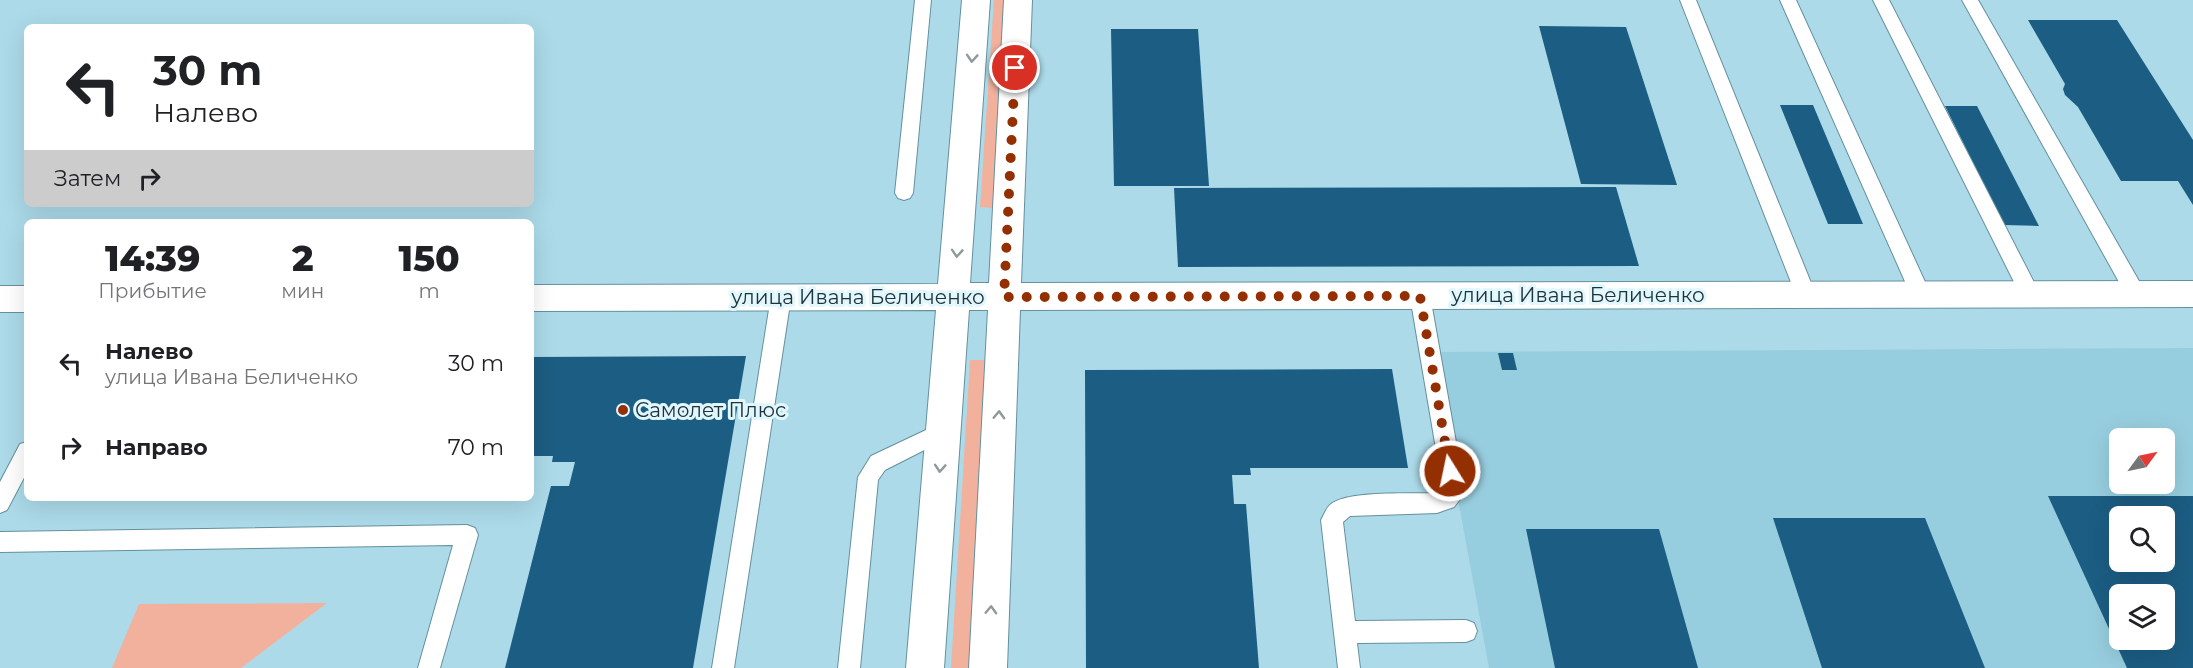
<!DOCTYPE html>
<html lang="ru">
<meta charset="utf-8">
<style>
body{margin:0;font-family:Montserrat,sans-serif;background:#f6f6f6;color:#202124;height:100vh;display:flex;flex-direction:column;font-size:22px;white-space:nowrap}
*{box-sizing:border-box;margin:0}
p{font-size:20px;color:#757577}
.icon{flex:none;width:33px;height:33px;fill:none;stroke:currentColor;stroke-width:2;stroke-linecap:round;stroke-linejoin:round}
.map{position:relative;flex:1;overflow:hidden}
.sheet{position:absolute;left:24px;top:219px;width:510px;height:282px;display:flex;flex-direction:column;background:#fff;border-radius:9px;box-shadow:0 6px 24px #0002}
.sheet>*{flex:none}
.top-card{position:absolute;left:24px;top:24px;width:510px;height:183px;border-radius:9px;box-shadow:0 6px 24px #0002;background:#fff;color:#202124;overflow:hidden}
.needle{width:39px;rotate:57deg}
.controls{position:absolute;left:2109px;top:428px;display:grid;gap:12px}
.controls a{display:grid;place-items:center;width:66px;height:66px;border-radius:9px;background:#fff;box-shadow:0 6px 24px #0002;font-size:30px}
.pin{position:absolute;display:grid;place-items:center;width:51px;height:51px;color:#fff;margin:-26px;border:3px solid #fff;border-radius:50%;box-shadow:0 2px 6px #0007}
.me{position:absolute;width:66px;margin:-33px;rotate:350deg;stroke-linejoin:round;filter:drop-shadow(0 0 4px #0008)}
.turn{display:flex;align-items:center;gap:21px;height:126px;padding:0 30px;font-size:27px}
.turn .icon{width:78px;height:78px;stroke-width:2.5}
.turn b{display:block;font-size:42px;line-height:51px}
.then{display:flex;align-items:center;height:57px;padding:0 30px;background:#0003;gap:12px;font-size:22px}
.eta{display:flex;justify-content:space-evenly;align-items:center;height:102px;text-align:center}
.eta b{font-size:36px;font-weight:800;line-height:42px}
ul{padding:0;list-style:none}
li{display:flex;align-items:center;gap:18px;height:84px;padding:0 30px}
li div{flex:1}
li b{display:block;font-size:22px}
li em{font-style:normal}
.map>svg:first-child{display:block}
.built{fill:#97cedf;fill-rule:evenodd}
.green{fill:#f2b19c}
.building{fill:#1c5d83;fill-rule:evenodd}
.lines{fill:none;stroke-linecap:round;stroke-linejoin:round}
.service-casing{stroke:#64909e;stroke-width:2}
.minor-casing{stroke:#64909e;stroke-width:2}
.service{fill:#fff;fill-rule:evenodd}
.minor{fill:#fff;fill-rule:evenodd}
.oneway{stroke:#90999c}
.route{stroke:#942f02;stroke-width:10;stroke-dasharray:0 18}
.poi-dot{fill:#942f02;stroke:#e0f7fe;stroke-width:2}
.labels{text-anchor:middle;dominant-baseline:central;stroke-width:6;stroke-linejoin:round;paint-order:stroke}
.street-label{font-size:20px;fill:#203339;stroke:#e0f7fe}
.poi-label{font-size:20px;fill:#203339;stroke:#e0f7fe;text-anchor:start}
</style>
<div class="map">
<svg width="2193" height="668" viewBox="0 0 2193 668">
<rect width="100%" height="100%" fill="#acdae9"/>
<path class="built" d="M2193 348V668H1489L1431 352ZM2120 438H2164V483H2120ZM2120 516H2164V561H2120ZM2120 594H2164V639H2120Z"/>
<path class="green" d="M994 0H1005L993 208 980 207Z
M970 360H985L969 668H951Z
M327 603 241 668H112L139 604Z"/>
<path class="building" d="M2028 20H2117L2193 140V205L2178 181H2121L2078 107 2065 95 2063 89 2065 84Z
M1539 26 1626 27 1677 185 1581 184Z
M1111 29H1198L1209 186H1114Z
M1780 105H1813L1863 224H1828Z
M1945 106H1977L2039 226 2004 225Z
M1616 187 1639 266 1178 267 1174 188Z
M1498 353H1513L1517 370H1502Z
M746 356 693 668H505L551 486H569L575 462H552L553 456H531V357Z
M1392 369 1408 468H1250L1251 475H1232L1234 504H1246L1259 668H1086L1085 370Z
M2048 496H2193V668H2127ZM2120 516H2164V561H2120ZM2120 594H2164V639H2120Z
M1773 518H1925L1985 668H1822Z
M1526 529H1659L1698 668H1555Z"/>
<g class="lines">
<defs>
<path id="service" d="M915 0H931L913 193 910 198 904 200 898 198 895 193Z
M1680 0H1696L1816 295 1813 301 1806 303 1799 301 1796 295Z
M1780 0H1796L1931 295 1928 301 1921 303 1914 301 1911 295Z
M1873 0H1889L2040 294 2037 300 2030 302 2023 300Z
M1962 0H1978L2143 288 2146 294 2143 300 2136 302 2129 300Z
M1420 288 1427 290 1430 296 1465 493 1454 507 1437 513 1350 516 1343 522 1355 621 1466 620 1474 623 1477 631 1474 639 1466 642 1357 643 1360 668H1338L1321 520C1324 515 1326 508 1331 504 1349 490 1412 494 1437 493L1443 490 1410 296 1413 290Z
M781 289 788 291 791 297 734 668H712L771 297 774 291Z
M943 422 950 425 953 431 950 437 885 470 878 480 860 668H838L858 477 871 456Z
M27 442V472L7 510 0 513V482L20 444Z
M467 525 475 528 478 535 440 668H418L453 545 0 552V532Z"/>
<path id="minor" d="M962 0H990L970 283H989L1004 0H1032L1021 283 2193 281V307L1020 310 1007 668H969L988 310H969L944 668H906L936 310 531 311V285L938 284Z
M0 286H27V312H0Z"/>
</defs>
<use href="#service" class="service-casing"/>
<use href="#minor" class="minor-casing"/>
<use href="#service" class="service"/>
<use href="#minor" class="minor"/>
</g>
<defs><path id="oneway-chevron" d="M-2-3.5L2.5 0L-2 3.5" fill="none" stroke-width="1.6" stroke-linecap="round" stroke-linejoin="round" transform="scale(1.5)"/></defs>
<g class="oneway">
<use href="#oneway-chevron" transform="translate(972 58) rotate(94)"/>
<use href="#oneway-chevron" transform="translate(957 253) rotate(94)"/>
<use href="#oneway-chevron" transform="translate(999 415) rotate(-88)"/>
<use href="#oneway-chevron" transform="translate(940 468) rotate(94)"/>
<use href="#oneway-chevron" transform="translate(991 610) rotate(-88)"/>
</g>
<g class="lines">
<path class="route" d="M1015 68 1004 297 1420 296 1450 471"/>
</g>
<circle class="poi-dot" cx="623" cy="410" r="6"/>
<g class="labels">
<g class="street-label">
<text x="1578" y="295">улица Ивана Беличенко</text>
<text x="858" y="297">улица Ивана Беличенко</text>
</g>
<g class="poi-label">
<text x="635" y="410">Самолет Плюс</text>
</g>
</g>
</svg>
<div class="controls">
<a><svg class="needle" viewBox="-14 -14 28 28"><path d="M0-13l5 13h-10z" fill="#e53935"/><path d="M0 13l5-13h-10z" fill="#757577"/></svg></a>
<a><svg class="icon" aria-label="search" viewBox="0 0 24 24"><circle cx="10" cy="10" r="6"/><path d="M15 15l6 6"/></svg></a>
<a><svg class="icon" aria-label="layers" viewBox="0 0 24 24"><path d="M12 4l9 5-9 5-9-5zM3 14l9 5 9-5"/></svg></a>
</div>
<div class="pin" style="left:1015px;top:68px;background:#d93025"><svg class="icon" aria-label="arrive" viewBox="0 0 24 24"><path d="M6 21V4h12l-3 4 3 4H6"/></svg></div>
<svg class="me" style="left:1450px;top:471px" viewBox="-20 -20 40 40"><circle r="17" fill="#942f02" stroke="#fff" stroke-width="3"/><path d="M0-11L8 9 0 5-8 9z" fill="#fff"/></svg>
<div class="top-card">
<div class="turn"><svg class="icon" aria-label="left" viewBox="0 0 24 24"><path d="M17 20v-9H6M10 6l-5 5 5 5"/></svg><div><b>30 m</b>Налево</div></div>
<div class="then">Затем<svg class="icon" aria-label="right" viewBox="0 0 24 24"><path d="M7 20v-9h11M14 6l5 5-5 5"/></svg></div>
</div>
<section class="sheet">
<div class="eta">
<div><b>14:39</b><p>Прибытие</p></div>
<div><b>2</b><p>мин</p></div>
<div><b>150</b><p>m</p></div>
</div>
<ul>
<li><svg class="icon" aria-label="left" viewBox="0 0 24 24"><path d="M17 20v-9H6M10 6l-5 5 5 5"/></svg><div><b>Налево</b><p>улица Ивана Беличенко</p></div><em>30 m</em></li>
<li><svg class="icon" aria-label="right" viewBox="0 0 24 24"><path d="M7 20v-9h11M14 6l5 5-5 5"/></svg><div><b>Направо</b></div><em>70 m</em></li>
</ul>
</section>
</div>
